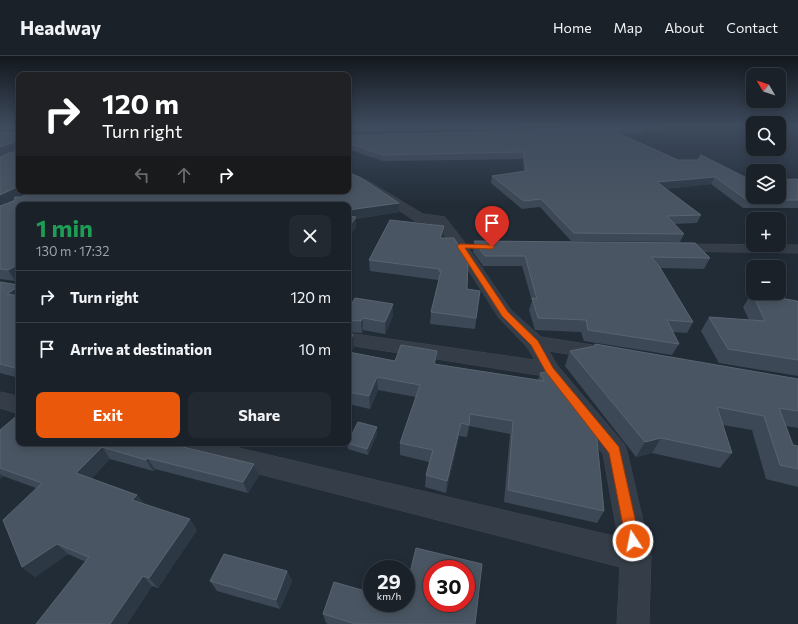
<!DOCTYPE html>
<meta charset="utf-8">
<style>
body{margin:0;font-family:Commissioner,sans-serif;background:#232931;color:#f1f3f6;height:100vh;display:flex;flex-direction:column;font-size:15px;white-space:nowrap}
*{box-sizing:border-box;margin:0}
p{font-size:13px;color:#9fa3a8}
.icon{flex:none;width:22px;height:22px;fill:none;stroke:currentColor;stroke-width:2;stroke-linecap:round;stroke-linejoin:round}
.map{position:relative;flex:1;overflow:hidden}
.panel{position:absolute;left:16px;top:146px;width:335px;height:244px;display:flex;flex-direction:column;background:#1a2129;border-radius:8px;box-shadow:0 2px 10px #0003,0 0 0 1px #383e46}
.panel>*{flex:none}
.hud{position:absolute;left:16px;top:16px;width:335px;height:122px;border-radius:8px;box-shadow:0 2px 10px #0003,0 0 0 1px #383e46;background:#202124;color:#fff;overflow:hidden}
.needle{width:26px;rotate:309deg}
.buttons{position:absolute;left:746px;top:12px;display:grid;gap:8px}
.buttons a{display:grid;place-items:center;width:40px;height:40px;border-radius:8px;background:#1a2129;box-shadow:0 2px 10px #0003,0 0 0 1px #383e46;font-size:20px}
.speed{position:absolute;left:363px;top:504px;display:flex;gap:8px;font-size:20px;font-weight:700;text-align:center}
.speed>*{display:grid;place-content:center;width:52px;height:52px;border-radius:50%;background:#1a2129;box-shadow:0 2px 10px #0003,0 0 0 1px #383e46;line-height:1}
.speed small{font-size:10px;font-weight:400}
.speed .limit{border:6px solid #d22;background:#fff;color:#111}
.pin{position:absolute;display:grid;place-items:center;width:34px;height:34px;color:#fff;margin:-41px -17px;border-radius:50% 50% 50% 0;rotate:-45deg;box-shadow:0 0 4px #0007}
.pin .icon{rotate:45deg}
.me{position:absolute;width:44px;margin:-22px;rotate:349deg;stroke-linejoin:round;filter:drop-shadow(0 0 3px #0008)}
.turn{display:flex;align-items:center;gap:14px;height:84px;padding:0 20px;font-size:18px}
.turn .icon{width:52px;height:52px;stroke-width:2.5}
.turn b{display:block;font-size:28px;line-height:34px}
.lanes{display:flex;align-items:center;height:38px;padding:0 20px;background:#0003;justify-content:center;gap:20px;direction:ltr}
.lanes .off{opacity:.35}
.round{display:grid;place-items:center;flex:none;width:42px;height:42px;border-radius:8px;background:#232931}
.overview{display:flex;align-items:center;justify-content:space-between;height:68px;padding:0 20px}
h1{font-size:24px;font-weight:700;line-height:30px;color:#1e9e55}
.cta{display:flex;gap:8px;margin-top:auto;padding:8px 20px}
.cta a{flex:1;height:46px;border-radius:8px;background:#ea580c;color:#fff;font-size:16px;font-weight:700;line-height:46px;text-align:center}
.cta a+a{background:#232931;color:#f1f3f6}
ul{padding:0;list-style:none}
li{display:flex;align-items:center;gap:12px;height:52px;padding:0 20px;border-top:1px solid #383e46}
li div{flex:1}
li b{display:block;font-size:15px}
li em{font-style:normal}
header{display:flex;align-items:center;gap:24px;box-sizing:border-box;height:56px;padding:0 20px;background:#1a2129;border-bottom:1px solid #383e46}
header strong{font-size:19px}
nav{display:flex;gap:22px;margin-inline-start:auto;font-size:14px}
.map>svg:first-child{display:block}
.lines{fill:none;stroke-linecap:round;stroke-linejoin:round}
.street-casing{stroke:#3f4751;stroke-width:1}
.street{fill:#353e48;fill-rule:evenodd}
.wall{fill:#3d4856}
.shaded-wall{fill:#2d3845}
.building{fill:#495562;stroke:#596471;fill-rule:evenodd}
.route{fill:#ea580c;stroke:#983908}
</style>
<header>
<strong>Headway</strong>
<nav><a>Home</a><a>Map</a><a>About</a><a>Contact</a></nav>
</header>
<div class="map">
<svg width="798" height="568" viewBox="0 0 798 568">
<rect width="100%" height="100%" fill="#222c37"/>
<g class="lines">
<defs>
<path id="street" d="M576 70H669L665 73H654L579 75 576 74 575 72Z
M348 116 370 126 423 158 445 161 465 187 511 254 541 281 612 292 615 297 612 302 605 304 549 295 557 309 624 388 627 395 651 500 649 568H617L620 511 166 394 163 387H218L618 481 603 398 544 320 348 289V277L535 304 527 291 499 262 454 192 436 168 415 165 362 130 348 123Z
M676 188 798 189V197L671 195 669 192 671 189Z
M0 336 19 340V358L0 352Z"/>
</defs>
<use href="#street" class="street-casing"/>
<use href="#street" class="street"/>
</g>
<path class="wall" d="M0 70H19L20 141 399 156 356 163V171L19 149 15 225 0 223V76H15V74H0Z
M348 70H543L480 74 348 76Z
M607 72 644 73 643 77H619L678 104 751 124H798V152H743L711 128 665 133 701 159 697 167 674 168 684 178 680 186 571 185 540 151 522 153 491 127 492 120 524 115 523 103 383 105 348 93V79L481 76Z
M444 170 442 182 467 233 480 235 475 273 430 268 431 256 439 226 438 224 370 215 369 204Z
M474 185 710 202 704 213 660 212 693 266 687 277 673 276 679 288 672 299 584 285 581 276 535 274 529 254 532 245 522 210H483L473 196Z
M0 226 19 229V322L0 317Z
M752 237 798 246V320L719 307 701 275 709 261 749 264 743 251Z
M393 248V260L385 278 363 274 362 277 348 276V254Z
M348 278 354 291 351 296 395 305 436 308 538 324 540 317 552 315 604 455 597 467 504 446 510 378 469 370 467 381 459 380 446 437 425 431 426 419 429 406 400 399V387L416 341 378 334 370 353 348 348Z
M595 288 798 323V372L786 370 793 389 798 390V431L766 423 752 374 723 369 732 397 720 412 652 397 636 401 565 310 570 295 594 290Z
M0 374 19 387H166L254 408 259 419 248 437 155 413 153 415 110 403 91 423 137 439 144 448 197 474 158 532 152 530 127 568H36L86 506 68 498 35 521 22 511 36 432 3 420 0 423Z
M377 378 368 399 348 393 347 387Z
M287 515 292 525 280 553 217 535 210 525Z
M406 547 475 568H328L326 567 323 558Z"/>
<path class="shaded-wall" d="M14 86 18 94 0 101V91Z
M715 121 711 128 654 134 657 126Z
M19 130V135H32L0 151V139Z
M399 147V156L356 163V171L348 183V154Z
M444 170 443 180 439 193 440 182Z
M19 208V222L15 225 8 214Z
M19 230V246L7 238Z
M393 248V260L385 278V266Z
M363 262V274L362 277 361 265Z
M353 279 354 291 348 302V288Z
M437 295 436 308 433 320 434 308Z
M377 321 378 334 370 353 369 340Z
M461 367 459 380 446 437 447 425Z
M377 371V378L368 399 367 393Z
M661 382 652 397 636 401 645 386Z
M102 391 110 403 85 429 76 417Z
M147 402 155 413 153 415 146 404Z
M254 408 259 419 248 437 243 426Z
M0 418 3 420 0 423Z
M137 439 145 450 132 444Z
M190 463 197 474 158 532 149 522Z
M57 488 68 498 35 521 22 511Z
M287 515 292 525 280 553 276 544Z
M143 520 152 530 127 568H110Z"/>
<path class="building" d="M16 70H19V130L0 139V101L15 95 16 87 14 86 0 91V76H15Z
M348 70H378L348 71Z
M602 70 678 104H698L701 99 751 124H753V141H779V124L797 123 798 124V144H747L715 121 657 126 701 159 667 160 684 178 574 177 541 143 524 145 492 120 526 115 524 96 383 99 348 87V79L481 76Z
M607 72 644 73 611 74Z
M348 116 361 122 399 147 348 154V149H19V208L8 214 0 213V150L14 145 15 141H21L33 135H348Z
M348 160 356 161 348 172Z
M390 164 444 170 440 182H454L468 204 467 233 480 235 476 262 431 256 441 215H439V213L369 204Z
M474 185 695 187 710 202 651 201 659 210 693 266 667 264 679 288 588 274 586 264 538 262 532 242 537 243 525 200H485Z
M0 226 19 229V230L7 238 19 240V313L0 308Z
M752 237 797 245 798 246V304L728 293 709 261 765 265Z
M355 242 393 248 385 266 363 262 361 265 348 264V254Z
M348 278 353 279 348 287Z
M595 288 798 323V355L779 352 793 389 798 390V413L780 409 764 360 717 351 732 397 661 382 645 386 570 295 595 290Z
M401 289 437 295 434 308 544 325 540 317 552 315 586 358 596 374 604 455 508 434 513 365 470 358 469 369 461 367 447 425 426 419 433 394 400 387 420 329 377 321 369 340 348 336V296L395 305Z
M19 358V387H166L254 408 243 426 147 402 146 404 102 391 76 417 137 439 132 444 190 463 149 522 143 520 110 568H36L89 501 57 488 22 511 3 464 42 427 0 412V374Z
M358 366 377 371 367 393 347 387H348V386Z
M416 492 482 508 475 568H356L323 558 334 526 372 537V547H406V533ZM432 513H466V547H432Z
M224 498 287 515 276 544 210 525Z"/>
<linearGradient id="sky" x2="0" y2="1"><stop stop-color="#13181e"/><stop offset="0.47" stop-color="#3e4b5e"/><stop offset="1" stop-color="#3e4b5e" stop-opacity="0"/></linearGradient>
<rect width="798" height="149" fill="url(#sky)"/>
<path class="route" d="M460 188 494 189V192L492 193 465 192 508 256 538 285 553 312 619 391 640 485 638 490 633 492 628 490 626 485 609 397 546 316 531 289 502 260 457 190Z"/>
</svg>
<div class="buttons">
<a><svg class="needle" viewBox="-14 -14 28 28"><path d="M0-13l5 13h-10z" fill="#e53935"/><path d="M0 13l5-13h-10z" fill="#9fa3a8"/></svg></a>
<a><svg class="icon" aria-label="search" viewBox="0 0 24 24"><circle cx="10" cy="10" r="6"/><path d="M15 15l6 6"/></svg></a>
<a><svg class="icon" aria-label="layers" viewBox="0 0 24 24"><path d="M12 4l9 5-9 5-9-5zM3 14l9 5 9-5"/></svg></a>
<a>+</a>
<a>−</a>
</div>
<div class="speed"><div>29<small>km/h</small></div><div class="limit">30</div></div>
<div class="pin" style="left:492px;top:191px;background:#d93025"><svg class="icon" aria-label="arrive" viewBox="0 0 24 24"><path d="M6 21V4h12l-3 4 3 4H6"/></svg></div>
<svg class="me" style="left:633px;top:485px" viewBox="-20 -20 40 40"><circle r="17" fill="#ea580c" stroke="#fff" stroke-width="3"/><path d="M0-11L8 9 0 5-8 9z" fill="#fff"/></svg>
<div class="hud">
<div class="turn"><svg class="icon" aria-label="right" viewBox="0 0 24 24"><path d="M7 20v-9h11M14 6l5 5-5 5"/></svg><div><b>120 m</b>Turn right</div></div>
<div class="lanes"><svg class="icon off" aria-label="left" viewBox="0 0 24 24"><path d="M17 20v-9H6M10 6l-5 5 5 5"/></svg><svg class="icon off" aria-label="ahead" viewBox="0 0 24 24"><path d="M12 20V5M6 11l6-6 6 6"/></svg><svg class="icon" aria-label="right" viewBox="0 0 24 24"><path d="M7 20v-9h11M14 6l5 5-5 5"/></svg></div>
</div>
<section class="panel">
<div class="overview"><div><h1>1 min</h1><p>130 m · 17:32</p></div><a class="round"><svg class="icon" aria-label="close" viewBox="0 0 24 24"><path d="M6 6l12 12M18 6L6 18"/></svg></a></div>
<ul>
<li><svg class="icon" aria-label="right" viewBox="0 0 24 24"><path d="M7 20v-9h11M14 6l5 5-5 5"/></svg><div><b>Turn right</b></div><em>120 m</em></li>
<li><svg class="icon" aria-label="arrive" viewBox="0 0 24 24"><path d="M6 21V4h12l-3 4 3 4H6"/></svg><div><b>Arrive at destination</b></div><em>10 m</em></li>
</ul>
<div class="cta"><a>Exit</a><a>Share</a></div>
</section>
</div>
